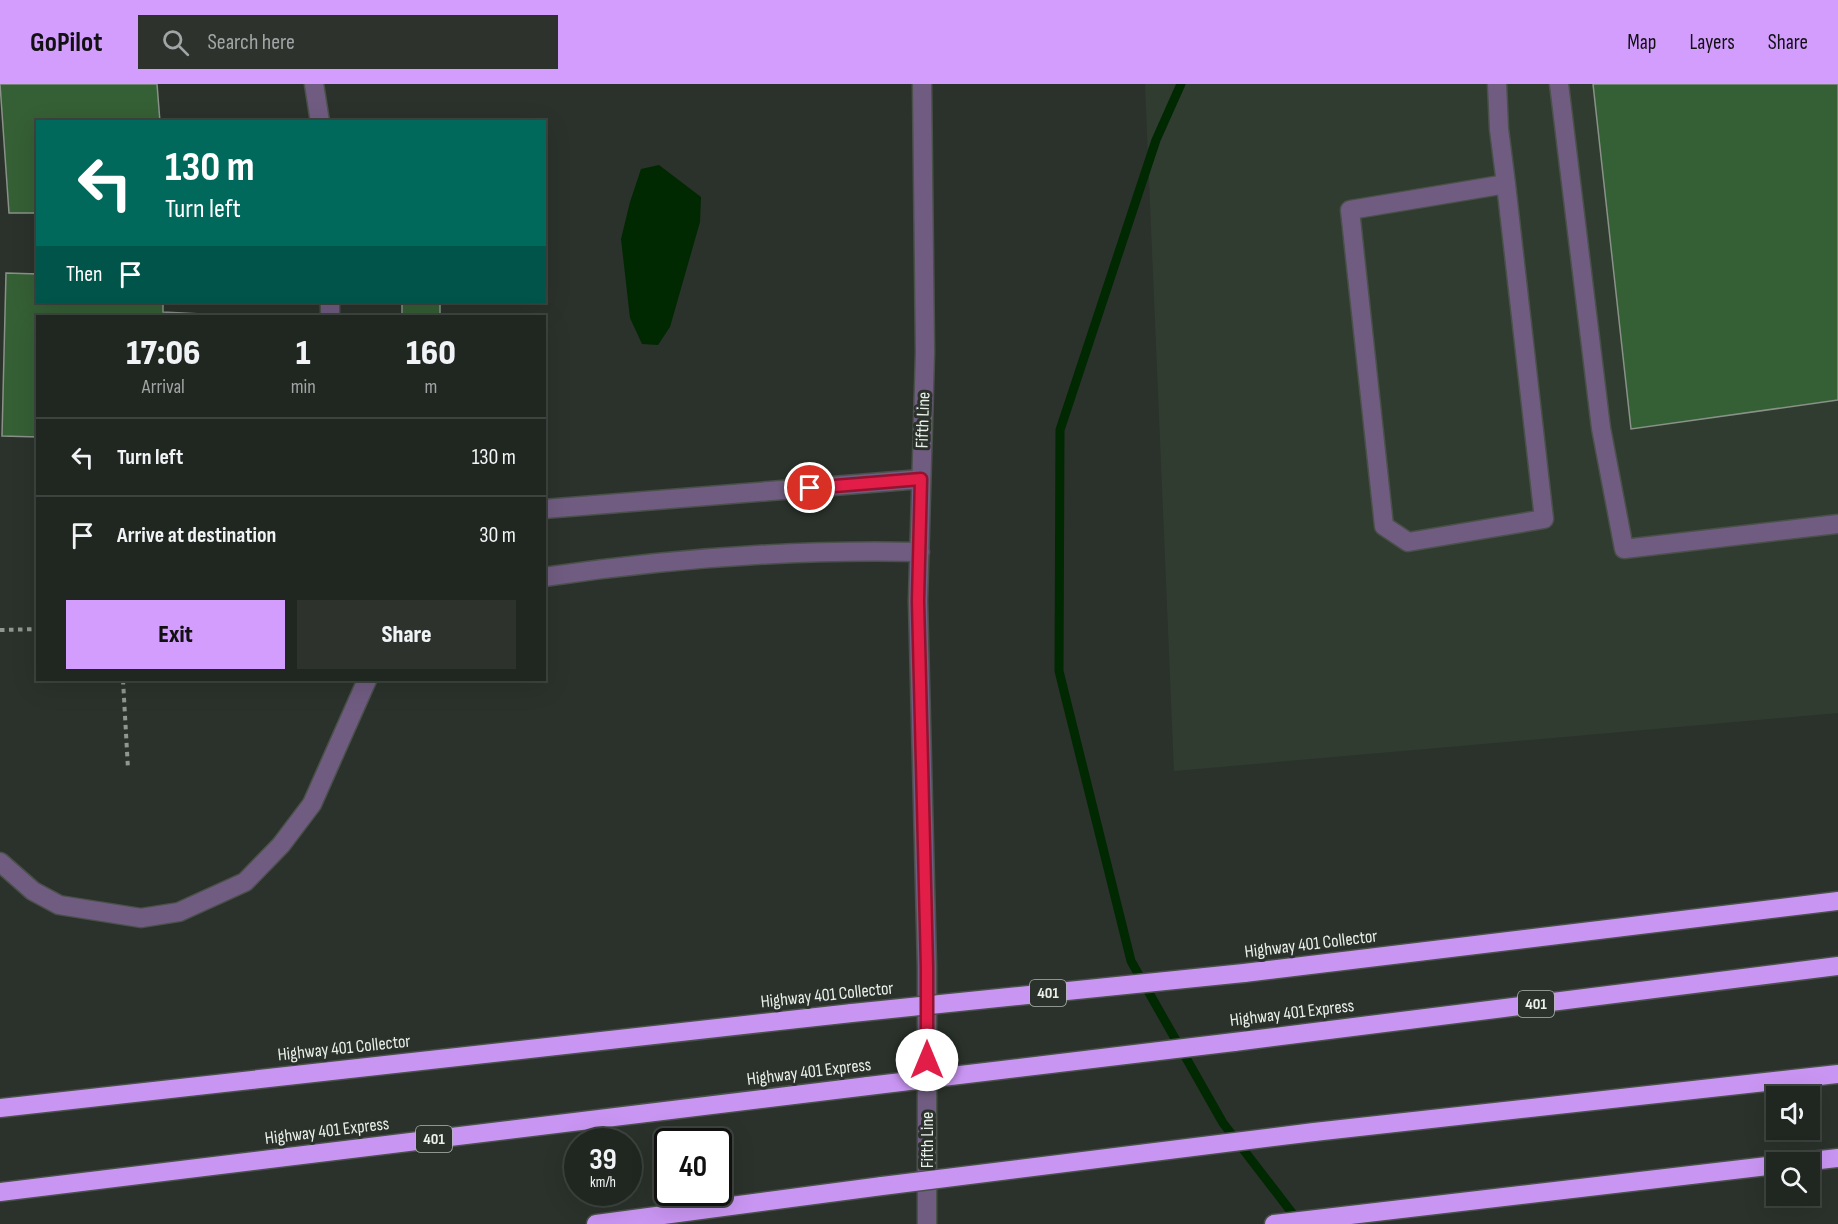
<!DOCTYPE html>
<style>
body{margin:0;font-family:"Sofia Sans Condensed",sans-serif;background:#2d322d;color:#f1f3f6;height:100vh;display:flex;flex-direction:column;font-size:22px;white-space:nowrap}
*{box-sizing:border-box;margin:0}
p{font-size:20px;color:#a2a5a5}
.icon{flex:none;width:33px;height:33px;fill:none;stroke:currentColor;stroke-width:2;stroke-linecap:round;stroke-linejoin:round}
.map{position:relative;flex:1;overflow:hidden}
.drawer{position:absolute;left:36px;top:231px;width:510px;height:366px;display:flex;flex-direction:column;background:#202620;border-radius:0px;box-shadow:0 6px 24px #0002,0 0 0 2px #3d433e}
.drawer>*{flex:none}
.banner{position:absolute;left:36px;top:36px;width:510px;height:183px;border-radius:0px;box-shadow:0 6px 24px #0002,0 0 0 2px #3d433e;background:#00695c;color:#fff;overflow:hidden}
.controls{position:absolute;left:1766px;top:1002px;display:grid;gap:12px}
.controls a{display:grid;place-items:center;width:54px;height:54px;border-radius:0px;background:#202620;box-shadow:0 6px 24px #0002,0 0 0 2px #3d433e;font-size:30px}
.speed{position:absolute;left:564px;top:1044px;display:flex;gap:12px;font-size:30px;font-weight:700;text-align:center}
.speed>*{display:grid;place-content:center;width:78px;height:78px;border-radius:50%;background:#202620;box-shadow:0 6px 24px #0002,0 0 0 2px #3d433e;line-height:1}
.speed small{font-size:15px;font-weight:400}
.speed .limit{border:3px solid #111;border-radius:9px;background:#fff;color:#111}
.pin{position:absolute;display:grid;place-items:center;width:51px;height:51px;color:#fff;margin:-26px;border:3px solid #fff;border-radius:50%;box-shadow:0 2px 6px #0007}
.me{position:absolute;width:66px;margin:-33px;rotate:0deg;stroke-linejoin:round;filter:drop-shadow(0 0 4px #0008)}
.turn{display:flex;align-items:center;gap:21px;height:126px;padding:0 30px;font-size:27px}
.turn .icon{width:78px;height:78px;stroke-width:2.5}
.turn b{display:block;font-size:42px;line-height:51px}
.then{display:flex;align-items:center;height:57px;padding:0 30px;background:#0003;gap:12px;font-size:22px}
.eta{display:flex;justify-content:space-evenly;align-items:center;height:102px;text-align:center}
.eta b{font-size:36px;font-weight:800;line-height:42px}
.cta{display:flex;gap:12px;margin-top:auto;padding:12px 30px}
.cta a{flex:1;height:69px;border-radius:0px;background:#d29dfd;color:#111;font-size:24px;font-weight:800;line-height:69px;text-align:center}
.cta a+a{background:#2d322d;color:#f1f3f6}
ul{padding:0;list-style:none}
li{display:flex;align-items:center;gap:18px;height:78px;padding:0 30px;border-top:2px solid #3d433e}
li div{flex:1}
li b{display:block;font-size:22px}
li em{font-style:normal}
header{display:flex;align-items:center;gap:36px;box-sizing:border-box;height:84px;padding:0 30px;background:#d29dfd;color:#111}
header strong{font-size:28px}
nav{display:flex;gap:33px;margin-inline-start:auto;font-size:21px}
.search{width:420px;height:54px;background:#2d322d;display:flex;align-items:center;gap:15px;box-sizing:border-box;padding:0 21px;border-radius:0px;color:#a2a5a5;font-size:22px}
.map>svg:first-child{display:block}
.built{fill:#313c30}
.water{fill:#002801}
.lines{fill:none;stroke-linecap:round;stroke-linejoin:round}
.stream{stroke:#002801;stroke-width:9}
.building{fill:#355f35;stroke:#899189;stroke-width:1.5}
.minor-casing{stroke:#4a504a;stroke-width:21}
.highway-casing{stroke:#4a504a;stroke-width:21}
.path{stroke:#909690;stroke-width:4;stroke-dasharray:4.5 4.5;stroke-linecap:butt}
.minor{stroke:#705c81;stroke-width:18}
.highway{stroke:#c995f2;stroke-width:18}
.highway-bridge-casing{stroke:#4a504a;stroke-width:21;stroke-linecap:butt}
.highway-bridge{stroke:#c995f2;stroke-width:18}
.route-casing{stroke:#92132f;stroke-width:15}
.route{stroke:#e11d48;stroke-width:10}
.labels{text-anchor:middle;dominant-baseline:central;stroke-width:6;stroke-linejoin:round;paint-order:stroke}
.shield{fill:#2b322b;stroke:#b1b6b1;stroke-width:1.5}
.shield-label{font-size:16px;font-weight:bold;fill:#eaefea}
.street-label{font-size:18px;fill:#eaefea;stroke:#2b322b}
</style>
<header>
<strong>GoPilot</strong>
<div class="search"><svg class="icon" aria-label="search" viewBox="0 0 24 24"><circle cx="10" cy="10" r="6"/><path d="M15 15l6 6"/></svg>Search here</div>
<nav><a>Map</a><a>Layers</a><a>Share</a></nav>
</header>
<div class="map">
<svg width="1838" height="1140" viewBox="0 0 1838 1140">
<rect width="100%" height="100%" fill="#2b322b"/>
<path class="built" d="M1145 0H1838V629L1174 687Z"/>
<path class="water" d="M659 81 701 113 700 138 670 243 658 261 642 260 630 234 621 155 630 118 641 85Z"/>
<g class="lines">
<path class="stream" d="M1181 0 1156 56 1060 346 1059 587 1131 877 1223 1039 1299 1138"/>
</g>
<path class="building" d="M0 0H157L160 38H38V129H9Z
M1593 0H1838V316L1631 345Z
M6 189 38 190V218H163V228L221 231V232H38V353L2 352Z
M402 218H440V232H402Z"/>
<g class="lines">
<defs>
<path id="minor" d="M314 0 320 38
M922 0 925 268 918 517 927 883V1140
M1497 0 1499 45 1506 100 1544 435 1408 458 1384 442 1350 126 1506 100
M1559 0 1601 344 1624 465 1838 440
M330 232V218
M544 425 921 395
M544 493C668 475 795 465 920 468
M0 778 33 807 59 821 141 834 179 828 245 798 281 761 312 720 367 596"/>
<path id="highway" d="M1244 889 1838 817
M1234 958 1838 882
M0 1024 852 929
M1314 1048 1838 990
M1802 1078 1838 1074
M0 1108 868 1002
M596 1140 882 1102
M1274 1140 1776 1081"/>
</defs>
<use href="#minor" class="minor-casing"/>
<use href="#highway" class="highway-casing"/>
<path class="path" d="M0 546 38 545
M123 596 128 685"/>
<use href="#minor" class="minor"/>
<use href="#highway" class="highway"/>
<defs>
<path id="highway-bridge" d="M852 929 1244 889
M868 1002 1234 958
M882 1102 1314 1048"/>
</defs>
<use href="#highway-bridge" class="highway-bridge-casing"/>
<use href="#highway-bridge" class="highway-bridge"/>
</g>
<g class="lines">
<defs>
<path id="route" d="M810 404 921 395 918 517 927 883V976"/>
</defs>
<use href="#route" class="route-casing"/>
<use href="#route" class="route"/>
</g>
<g class="labels">
<g class="shield">
<rect x="1030" y="896" width="36" height="26" rx="4.5"/>
<rect x="1518" y="907" width="36" height="26" rx="4.5"/>
<rect x="416" y="1042" width="36" height="26" rx="4.5"/>
</g>
<g class="shield-label">
<text x="1048" y="909">401</text>
<text x="1536" y="920">401</text>
<text x="434" y="1055">401</text>
</g>
<g class="street-label">
<text transform="translate(923 336) rotate(-88)">Fifth Line</text>
<text transform="translate(1311 860) rotate(-7)">Highway 401 Collector</text>
<text transform="translate(827 911) rotate(-6)">Highway 401 Collector</text>
<text transform="translate(1292 929) rotate(-7)">Highway 401 Express</text>
<text transform="translate(344 964) rotate(-6)">Highway 401 Collector</text>
<text transform="translate(809 988) rotate(-7)">Highway 401 Express</text>
<text transform="translate(327 1047) rotate(-7)">Highway 401 Express</text>
<text transform="translate(927 1056) rotate(-90)">Fifth Line</text>
</g>
</g>
</svg>
<div class="controls">
<a><svg class="icon" aria-label="sound" viewBox="0 0 24 24"><path d="M4 9h4l5-4v14l-5-4H4zM17 9q2 3 0 6"/></svg></a>
<a><svg class="icon" aria-label="search" viewBox="0 0 24 24"><circle cx="10" cy="10" r="6"/><path d="M15 15l6 6"/></svg></a>
</div>
<div class="speed"><div>39<small>km/h</small></div><div class="limit">40</div></div>
<div class="pin" style="left:810px;top:404px;background:#d93025"><svg class="icon" aria-label="arrive" viewBox="0 0 24 24"><path d="M6 21V4h12l-3 4 3 4H6"/></svg></div>
<svg class="me" style="left:927px;top:976px" viewBox="-20 -20 40 40"><circle r="19" fill="#fff"/><path d="M0-13L10 11 0 6-10 11z" fill="#e11d48"/></svg>
<div class="banner">
<div class="turn"><svg class="icon" aria-label="left" viewBox="0 0 24 24"><path d="M17 20v-9H6M10 6l-5 5 5 5"/></svg><div><b>130 m</b>Turn left</div></div>
<div class="then">Then<svg class="icon" aria-label="arrive" viewBox="0 0 24 24"><path d="M6 21V4h12l-3 4 3 4H6"/></svg></div>
</div>
<section class="drawer">
<div class="eta">
<div><b>17:06</b><p>Arrival</p></div>
<div><b>1</b><p>min</p></div>
<div><b>160</b><p>m</p></div>
</div>
<ul>
<li><svg class="icon" aria-label="left" viewBox="0 0 24 24"><path d="M17 20v-9H6M10 6l-5 5 5 5"/></svg><div><b>Turn left</b></div><em>130 m</em></li>
<li><svg class="icon" aria-label="arrive" viewBox="0 0 24 24"><path d="M6 21V4h12l-3 4 3 4H6"/></svg><div><b>Arrive at destination</b></div><em>30 m</em></li>
</ul>
<div class="cta"><a>Exit</a><a>Share</a></div>
</section>
</div>
